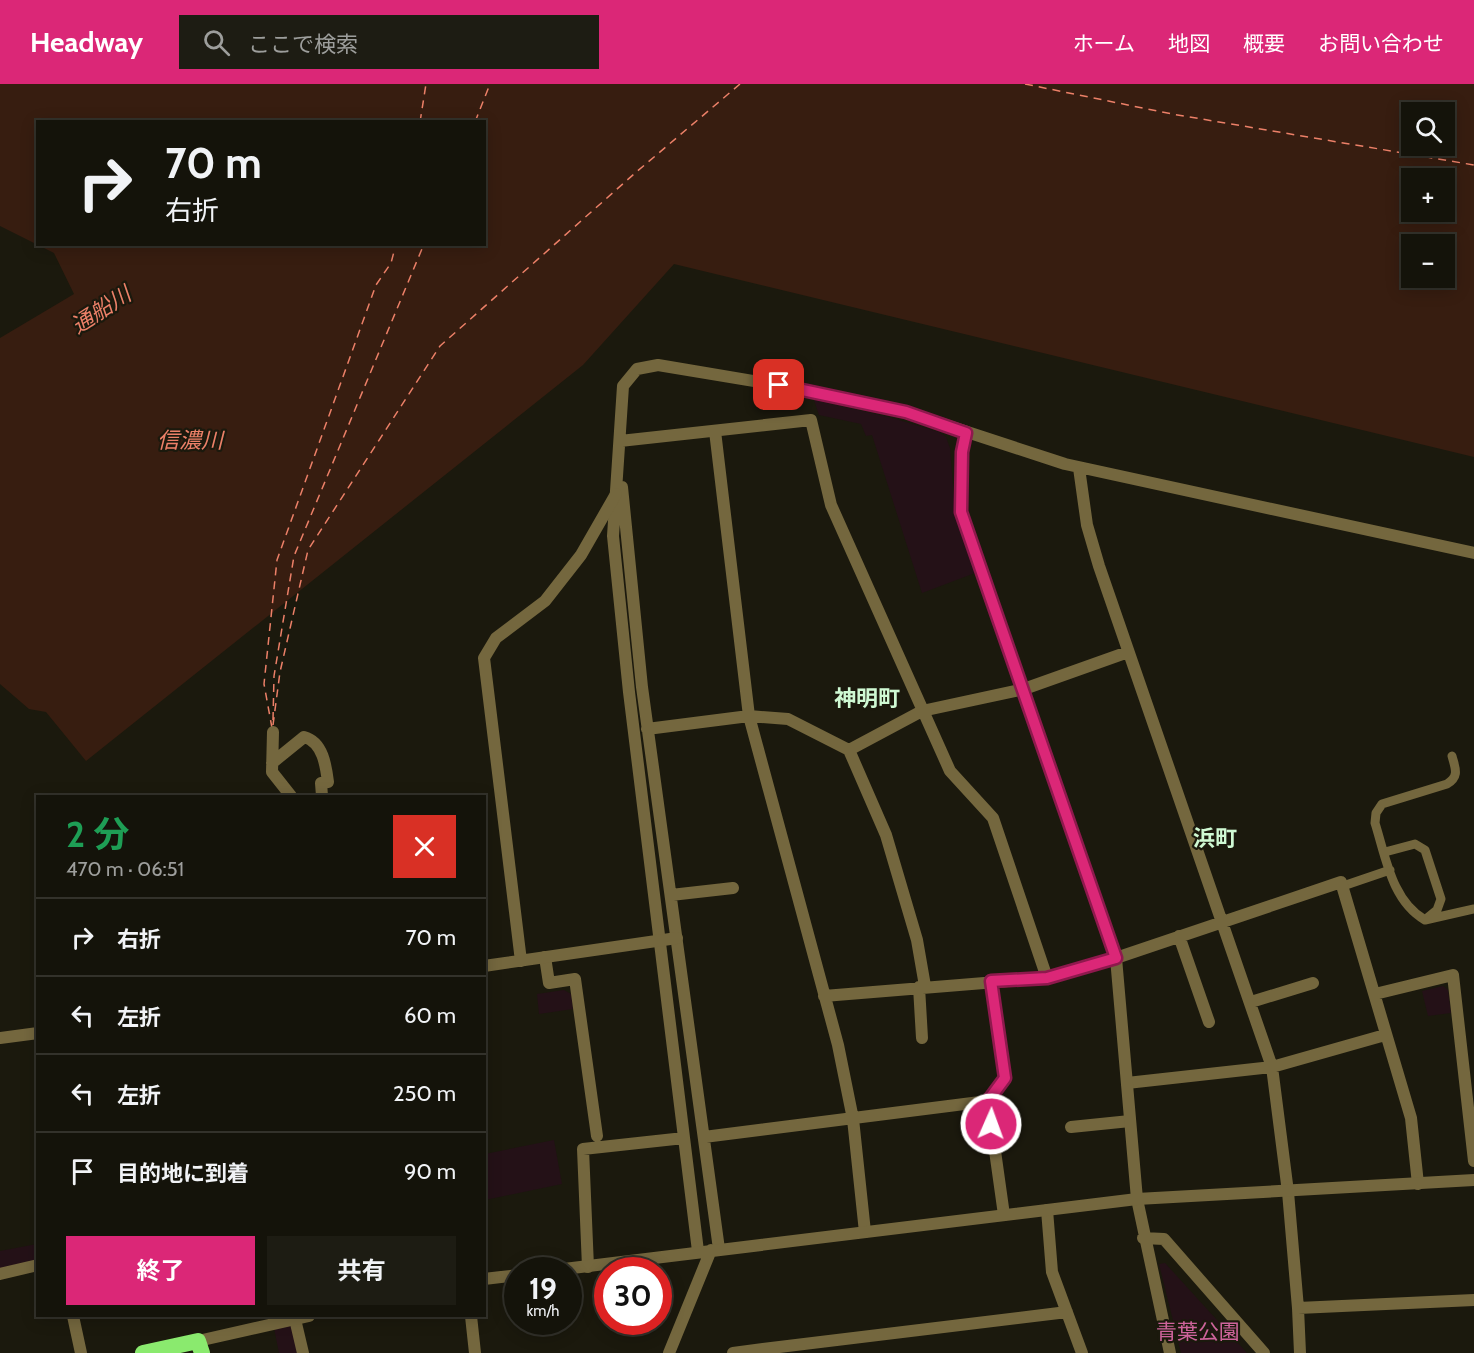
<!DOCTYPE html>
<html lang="ja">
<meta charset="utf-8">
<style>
body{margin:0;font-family:Cabin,"Noto Sans JP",sans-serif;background:#1d1c13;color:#f1f3f6;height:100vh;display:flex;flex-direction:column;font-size:22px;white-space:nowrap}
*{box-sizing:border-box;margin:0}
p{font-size:20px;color:#9d9e9c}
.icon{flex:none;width:33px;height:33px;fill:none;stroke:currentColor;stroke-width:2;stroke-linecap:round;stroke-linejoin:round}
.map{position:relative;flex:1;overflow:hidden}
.panel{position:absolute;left:36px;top:711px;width:450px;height:522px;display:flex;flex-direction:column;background:#14130a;border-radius:0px;box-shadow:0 3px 15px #0003,0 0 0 2px #33322b}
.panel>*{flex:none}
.top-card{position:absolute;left:36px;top:36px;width:450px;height:126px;border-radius:0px;box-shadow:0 3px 15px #0003,0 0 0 2px #33322b;background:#14130a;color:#f1f3f6;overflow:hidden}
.buttons{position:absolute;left:1401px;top:18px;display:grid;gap:12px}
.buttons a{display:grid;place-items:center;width:54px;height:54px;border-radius:0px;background:#14130a;box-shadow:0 3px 15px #0003,0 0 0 2px #33322b;font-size:30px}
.speed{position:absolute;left:504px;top:1173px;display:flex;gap:12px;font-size:30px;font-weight:700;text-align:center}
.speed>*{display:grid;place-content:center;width:78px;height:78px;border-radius:50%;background:#14130a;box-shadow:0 3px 15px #0003,0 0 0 2px #33322b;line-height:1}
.speed small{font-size:15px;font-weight:400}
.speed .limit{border:9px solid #d22;background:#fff;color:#111}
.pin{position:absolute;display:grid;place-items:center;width:51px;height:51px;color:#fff;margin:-26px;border-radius:12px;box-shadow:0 3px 9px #0006}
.me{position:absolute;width:66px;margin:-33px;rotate:2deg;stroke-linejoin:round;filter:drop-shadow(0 0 4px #0008)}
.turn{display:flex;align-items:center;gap:21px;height:126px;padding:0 30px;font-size:27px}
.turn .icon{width:78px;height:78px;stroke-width:2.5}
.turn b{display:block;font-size:42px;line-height:51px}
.round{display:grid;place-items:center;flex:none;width:63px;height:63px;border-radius:0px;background:#1d1c13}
.overview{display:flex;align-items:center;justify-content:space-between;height:102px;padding:0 30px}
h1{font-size:36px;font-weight:700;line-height:45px;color:#1e9e55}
.cta{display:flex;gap:12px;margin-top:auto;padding:12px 30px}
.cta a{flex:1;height:69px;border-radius:0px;background:#db2777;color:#fff;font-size:24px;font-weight:700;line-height:69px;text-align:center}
.cta a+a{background:#1d1c13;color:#f1f3f6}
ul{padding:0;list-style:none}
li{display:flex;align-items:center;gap:18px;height:78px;padding:0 30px;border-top:2px solid #33322b}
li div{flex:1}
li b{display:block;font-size:22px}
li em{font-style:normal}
header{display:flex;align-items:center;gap:36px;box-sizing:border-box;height:84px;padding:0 30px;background:#db2777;color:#fff}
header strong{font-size:28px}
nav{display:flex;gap:33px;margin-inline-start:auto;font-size:21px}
.search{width:420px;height:54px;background:#1d1c13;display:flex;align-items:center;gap:15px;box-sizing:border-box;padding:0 21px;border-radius:0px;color:#9d9e9c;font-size:22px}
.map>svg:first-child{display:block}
.green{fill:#241117}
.water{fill:#371d10;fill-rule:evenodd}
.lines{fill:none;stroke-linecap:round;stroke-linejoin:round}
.ferry{stroke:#ec8068;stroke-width:1.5;stroke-dasharray:8 6;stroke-linecap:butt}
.service{stroke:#74673e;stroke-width:9}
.minor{stroke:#74673e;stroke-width:12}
.tertiary{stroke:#74673e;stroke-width:12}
.trunk{stroke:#8aea6e;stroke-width:16}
.route-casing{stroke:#8e194d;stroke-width:15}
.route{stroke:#db2777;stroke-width:10}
.labels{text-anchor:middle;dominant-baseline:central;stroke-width:4.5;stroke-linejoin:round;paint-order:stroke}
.park-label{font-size:21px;fill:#ce649c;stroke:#1b190d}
.water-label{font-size:22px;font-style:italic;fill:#ec8068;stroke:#1b190d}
.neighbourhood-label{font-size:22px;font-weight:bold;fill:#cff9d3;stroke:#1b190d}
</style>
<header>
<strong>Headway</strong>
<div class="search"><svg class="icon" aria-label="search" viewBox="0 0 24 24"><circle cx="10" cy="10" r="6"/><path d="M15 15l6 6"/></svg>ここで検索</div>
<nav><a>ホーム</a><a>地図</a><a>概要</a><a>お問い合わせ</a></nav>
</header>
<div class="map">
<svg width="1474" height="1269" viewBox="0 0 1474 1269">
<rect width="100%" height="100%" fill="#1b190d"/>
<path class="green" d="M814 316 889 333 939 348 946 353 950 364 955 426 975 489 922 509 872 351 866 352 861 340 819 331Z
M1443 902 1448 906 1451 929 1428 932 1422 907Z
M564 906 571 910 573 925 539 930 537 910Z
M554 1056 562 1100 485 1116V1070Z
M37 1160V1179L0 1188V1167Z
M1165 1179 1247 1269H1181L1159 1180Z
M295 1235 303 1269H279L273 1239Z"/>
<path class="water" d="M0 0H1474V373L674 180 583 281 86 677 46 628 29 625 0 600V254L74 210 54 169 0 142ZM1412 28H1444V62H1412ZM38 38H484V160H38ZM1412 94H1444V128H1412ZM1412 160H1444V194H1412Z"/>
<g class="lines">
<path class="ferry" d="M1025 0 1172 30 1474 81
M420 38 426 0
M475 38 490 0
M273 636 274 592 294 472 424 160
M273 641 280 588 308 466 440 262 634 90 740 0
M272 644 264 600 277 476 376 201 391 179 396 160"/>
<path class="service" d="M1452 672C1455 684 1460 692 1447 700L1382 720 1376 729 1375 739C1386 774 1392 817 1425 836L1474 825
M1385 768 1415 760 1425 766 1441 815 1437 826 1426 835
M1343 802 1390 786"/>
<path class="minor" d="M715 347 749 632 838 961 853 1035 865 1148
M620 357 811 336 831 421 950 687 993 734 1047 894
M1079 384 1087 441 1099 482 1272 983 1288 1108 1298 1224 1474 1216
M622 403 642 603 719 1165
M647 645 749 632 788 635 849 666 886 751 917 856 925 902
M273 648 272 688 291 712
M849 666 922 627 1024 605 1128 568
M272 679 304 653C323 658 326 682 328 698L321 699 322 712
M671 811 733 804
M1179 852 1209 938
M545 873 549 899 575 895 597 1052
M991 897 1005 994 988 1017 1004 1131
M919 903 922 954
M1375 910 1453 891 1474 1077
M824 912 1047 894 1116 874 1341 798 1411 1034 1418 1100
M1251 918 1313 899
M1127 999 1272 983 1385 951
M1071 1043 1130 1037
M704 1053 988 1017
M1137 1115 1170 1269
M1047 1126 1052 1188 1082 1269
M1143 1154 1164 1155 1264 1269
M698 1167 629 608 613 452 623 302 637 285 658 281 801 305 906 328 1065 380 1474 469
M588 1183 583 1065 684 1054
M0 1190 38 1181
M1298 1224 1300 1269
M73 1232 81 1269
M471 1232 475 1269
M295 1235 303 1269
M763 1265 1067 1228
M733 1269 763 1265 764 1269"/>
<path class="tertiary" d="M966 349 962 368 961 428 1116 874 1137 1115
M521 877 484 574 496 554 545 517 581 471 616 410
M484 882 677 854
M0 954 38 949
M556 1186 1137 1115 1474 1096
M484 1195 518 1191
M198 1257 309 1232
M669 1269 711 1166"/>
<path class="trunk" d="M143 1269 198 1257 202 1269"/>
</g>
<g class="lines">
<defs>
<path id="route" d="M779 301 906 328 966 349 962 368 961 428 1116 874 1047 894 991 897 1005 994 988 1017 991 1040"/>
</defs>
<use href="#route" class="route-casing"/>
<use href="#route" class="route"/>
</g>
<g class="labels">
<g class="park-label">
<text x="1198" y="1247">青葉公園</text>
</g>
<g class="water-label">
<text transform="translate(101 226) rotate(-33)">通船川</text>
<text x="190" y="356">信濃川</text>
</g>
<g class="neighbourhood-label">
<text x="867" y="614">神明町</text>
<text x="1215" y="754">浜町</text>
</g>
</g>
</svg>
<div class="buttons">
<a><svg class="icon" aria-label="search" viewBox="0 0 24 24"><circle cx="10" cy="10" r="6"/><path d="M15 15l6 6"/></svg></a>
<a>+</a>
<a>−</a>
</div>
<div class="speed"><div>19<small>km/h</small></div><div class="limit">30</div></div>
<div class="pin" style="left:779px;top:301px;background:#d93025"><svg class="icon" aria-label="arrive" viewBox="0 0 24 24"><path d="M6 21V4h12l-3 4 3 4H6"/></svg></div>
<svg class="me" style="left:991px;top:1040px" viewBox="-20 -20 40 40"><circle r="17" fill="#db2777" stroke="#fff" stroke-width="3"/><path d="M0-11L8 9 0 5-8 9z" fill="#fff"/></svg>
<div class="top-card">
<div class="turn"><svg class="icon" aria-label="right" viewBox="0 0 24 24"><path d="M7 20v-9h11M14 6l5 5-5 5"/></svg><div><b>70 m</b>右折</div></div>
</div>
<section class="panel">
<div class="overview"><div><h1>2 分</h1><p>470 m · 06:51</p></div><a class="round" style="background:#d93025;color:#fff"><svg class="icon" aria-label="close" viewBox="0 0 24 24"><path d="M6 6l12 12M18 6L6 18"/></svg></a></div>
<ul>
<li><svg class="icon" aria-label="right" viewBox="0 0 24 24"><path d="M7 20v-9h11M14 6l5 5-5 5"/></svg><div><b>右折</b></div><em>70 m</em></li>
<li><svg class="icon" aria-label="left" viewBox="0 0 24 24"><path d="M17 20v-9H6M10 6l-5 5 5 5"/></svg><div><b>左折</b></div><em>60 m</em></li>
<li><svg class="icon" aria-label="left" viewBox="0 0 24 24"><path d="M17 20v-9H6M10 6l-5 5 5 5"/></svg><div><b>左折</b></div><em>250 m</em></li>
<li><svg class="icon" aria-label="arrive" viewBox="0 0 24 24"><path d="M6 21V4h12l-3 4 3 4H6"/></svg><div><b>目的地に到着</b></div><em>90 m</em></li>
</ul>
<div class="cta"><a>終了</a><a>共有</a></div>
</section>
</div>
